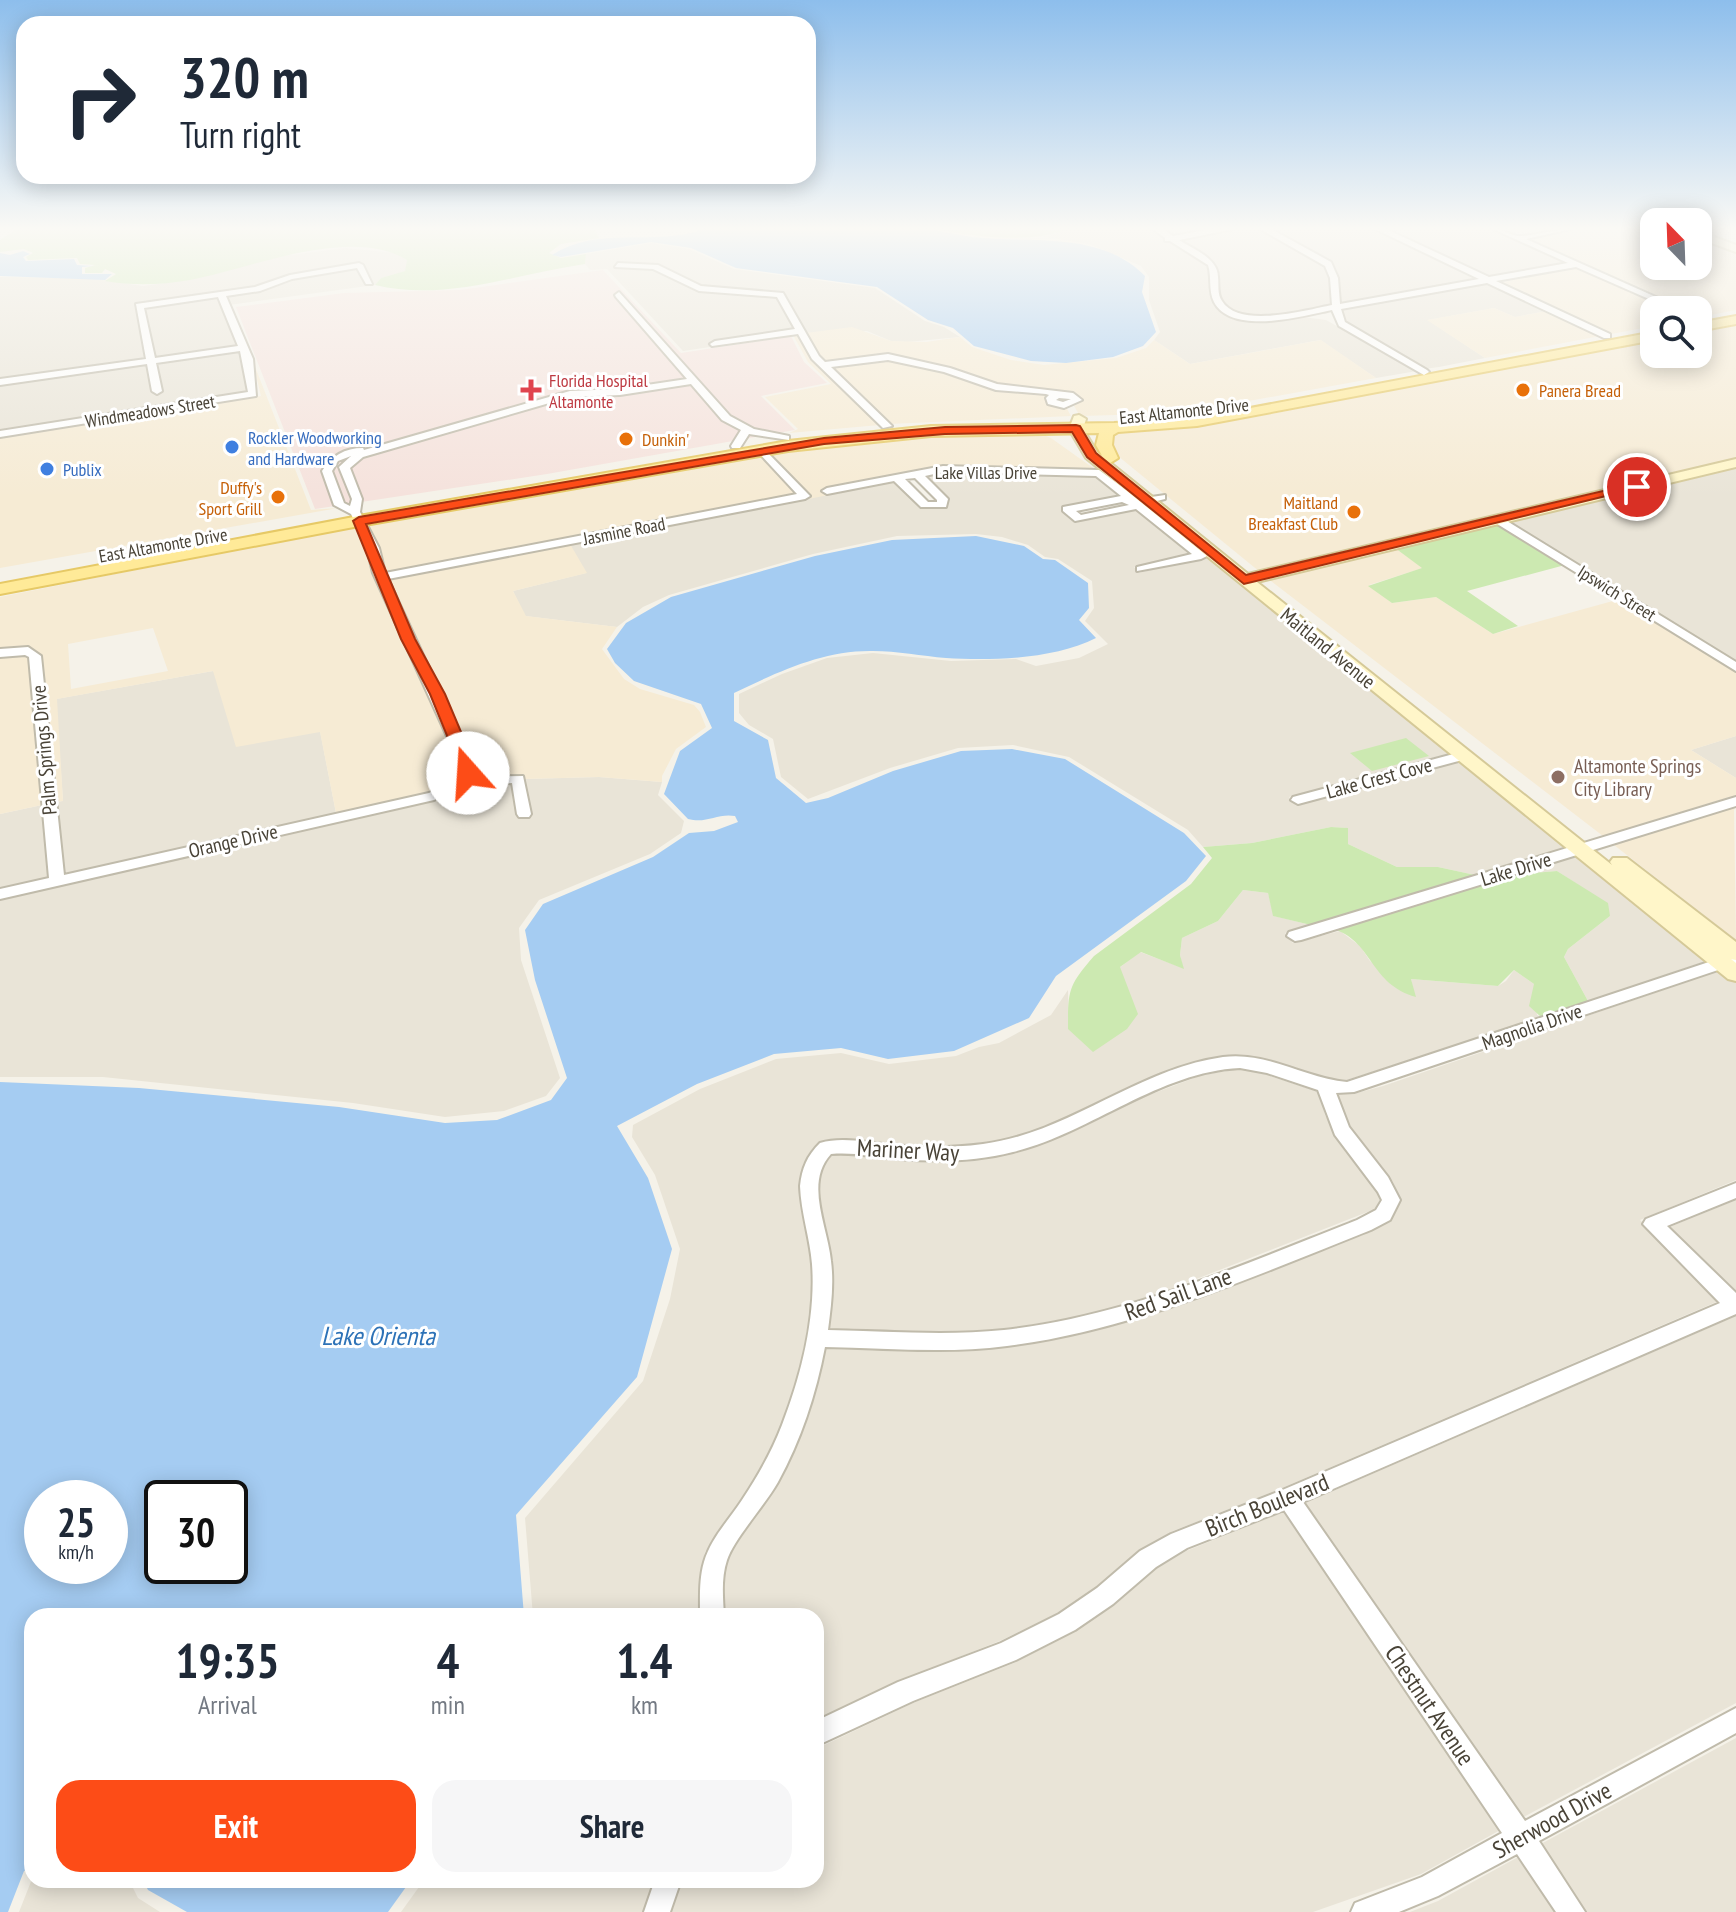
<!DOCTYPE html>
<style>
body{margin:0;font-family:"PT Sans Narrow",sans-serif;background:#f6f6f7;color:#1f2937;height:100vh;display:flex;flex-direction:column;font-size:30px;white-space:nowrap}
*{box-sizing:border-box;margin:0}
p{font-size:26px;color:#747a83}
.icon{flex:none;width:44px;height:44px;fill:none;stroke:currentColor;stroke-width:2;stroke-linecap:round;stroke-linejoin:round}
.map{position:relative;flex:1;overflow:hidden}
.sheet{position:absolute;left:24px;top:1608px;width:800px;height:280px;display:flex;flex-direction:column;background:#fff;border-radius:24px;box-shadow:0 4px 20px #0003}
.sheet>*{flex:none}
.hud{position:absolute;left:16px;top:16px;width:800px;height:168px;border-radius:24px;box-shadow:0 4px 20px #0003;background:#fff;color:#1f2937;overflow:hidden}
.needle{width:52px;rotate:337deg}
.fabs{position:absolute;left:1640px;top:208px;display:grid;gap:16px}
.fabs a{display:grid;place-items:center;width:72px;height:72px;border-radius:16px;background:#fff;box-shadow:0 4px 20px #0003;font-size:40px}
.speed{position:absolute;left:24px;top:1480px;display:flex;gap:16px;font-size:40px;font-weight:700;text-align:center}
.speed>*{display:grid;place-content:center;width:104px;height:104px;border-radius:50%;background:#fff;box-shadow:0 4px 20px #0003;line-height:1}
.speed small{font-size:20px;font-weight:400}
.speed .limit{border:4px solid #111;border-radius:12px;background:#fff;color:#111}
.pin{position:absolute;display:grid;place-items:center;width:68px;height:68px;color:#fff;margin:-34px;border:4px solid #fff;border-radius:50%;box-shadow:0 2px 8px #0007}
.me{position:absolute;width:88px;margin:-44px;rotate:341deg;stroke-linejoin:round;filter:drop-shadow(0 0 6px #0008)}
.turn{display:flex;align-items:center;gap:28px;height:168px;padding:0 32px;font-size:36px}
.turn .icon{width:104px;height:104px;stroke-width:2.5}
.turn b{display:block;font-size:56px;line-height:68px}
.eta{display:flex;justify-content:space-evenly;align-items:center;height:136px;text-align:center}
.eta b{font-size:48px;font-weight:600;line-height:56px}
.button{display:flex;gap:16px;margin-top:auto;padding:16px 32px}
.button a{flex:1;height:92px;border-radius:24px;background:#fd4c17;color:#fff;font-size:32px;font-weight:600;line-height:92px;text-align:center}
.button a+a{background:#f6f6f7;color:#1f2937}
.map>svg:first-child{display:block}
.residential{fill:#e9e4d7}
.commercial{fill:#f6ebd4;fill-rule:evenodd}
.medical{fill:#f5e2dc}
.green{fill:#cce9b1}
.water{fill:#a5ccf2;fill-rule:evenodd}
.lines{fill:none;stroke-linecap:round;stroke-linejoin:round}
.street-casing{stroke:#c0bbab;stroke-width:4}
.secondary-casing{stroke:#d5c998;stroke-width:4}
.primary-casing{stroke:#e6c966;stroke-width:4}
.street{fill:#fff;fill-rule:evenodd}
.secondary{fill:#fff6c9;fill-rule:evenodd}
.primary{fill:#ffea98;fill-rule:evenodd}
.route{fill:#fd4c17;stroke:#a4310f;stroke-width:2}
.health-dot{fill:#e0444e;stroke:#fff;stroke-width:3}
.food-dot{fill:#e8710a;stroke:#fff;stroke-width:3}
.shop-dot{fill:#3f7fe0;stroke:#fff;stroke-width:3}
.education-dot{fill:#8d6e63;stroke:#fff;stroke-width:3}
.labels{text-anchor:middle;dominant-baseline:central;stroke-width:6;stroke-linejoin:round;paint-order:stroke}
.far-health-label{font-size:18px;fill:#be3a42;stroke:#fff;text-anchor:start}
.far-food-label{font-size:18px;fill:#c56008;stroke:#fff;text-anchor:start}
.far-street-label{font-size:18px;fill:#494337;stroke:#fff}
.far-shop-label{font-size:18px;fill:#366cbe;stroke:#fff;text-anchor:start}
.street-label{font-size:20px;fill:#494337;stroke:#fff}
.education-label{font-size:20px;fill:#785e54;stroke:#fff;text-anchor:start}
.near-street-label{font-size:24px;fill:#494337;stroke:#fff}
.near-water-label{font-size:26px;font-style:italic;fill:#2d72b7;stroke:#fff}
</style>
<div class="map">
<svg width="1736" height="1912" viewBox="0 0 1736 1912">
<rect width="100%" height="100%" fill="#f5f2e9"/>
<path class="residential" d="M1070 229H1153L1207 264 1211 270 1213 304 1218 310 1238 317 1296 316 1326 320 1417 371 1376 378 1320 340 1190 364 1154 340 1160 332 1149 300V277L1141 266 1089 244 1046 237Z
M1239 229H1260L1319 260 1329 270 1331 307 1272 316H1251L1232 312 1221 305 1219 271 1215 264 1173 239Z
M1268 229H1376L1480 279 1339 305 1337 270 1332 264Z
M1383 229H1493L1571 263 1486 278Z
M651 243 689 249 734 269 875 288 925 321 944 327 960 337 907 342 891 341 867 331 806 333 781 293 701 287 658 266 615 264V267L658 270 698 290 775 295 798 334 683 351 607 269 590 270 585 264 586 254Z
M345 248 396 253 407 260 406 271 381 278 375 285 229 305 225 296 280 285 293 278 356 267 365 284 373 283 363 265 358 264 289 276 256 288 138 305 135 307 146 360 0 380V277L90 278 143 286 193 279 268 258Z
M1485 281 1547 311 1515 317 1494 308 1428 320 1485 358 1439 367 1424 369 1346 324 1339 309Z
M217 297 237 347 155 358 143 307Z
M239 351 244 361 248 393 0 432V384L146 363 153 393 162 391 155 362Z
M1736 467V663L1507 522Z
M990 472 1097 475 1124 498 1065 507 1074 520 1082 521 1137 508 1194 554 1134 567 1139 573 1205 556 1451 753 1289 797 1296 805 1460 761 1568 847 1475 875 1438 867H1397L1348 844 1347 828 1331 827 1252 843 1203 847 1188 830 1069 757 1013 745 958 748 890 768 808 799 781 777 773 739 749 725 739 713V694L782 674 827 658 873 653 951 661 1016 659 1036 666 1079 658 1108 644 1085 621 1094 608 1092 581 1058 559 1045 557 1028 545 1002 537 976 534 897 536 813 554 669 595 643 607 617 627 525 616 513 591 586 573 569 544 895 481 921 506 943 508 948 499 925 476Z
M213 671 320 731 336 813 64 875 56 802 63 801 56 699Z
M1736 736V778L1691 750Z
M599 777 662 782 658 795 684 821 681 833 650 854 539 900 519 928 521 960 560 1078 546 1096 504 1111 445 1117 353 1103 103 1077H0V899L436 800 468 785 512 783 518 818 531 817 525 779Z
M42 805 49 878 0 889V814Z
M1579 856 1709 960 1588 1001 1564 957 1568 949 1610 916 1577 884 1557 871 1520 874Z
M1243 890 1268 893 1274 916 1311 925 1285 933 1293 943 1340 931 1360 946 1370 961 1414 994 1411 979 1498 986 1506 981 1514 970 1534 984 1537 1015 1541 1017 1344 1081 1308 1077 1264 1059 1242 1055 1220 1057 1126 1088 1057 1122 1013 1138 942 1148 835 1139 820 1142 812 1149 803 1164 800 1182 813 1262V1299L797 1383 780 1433 751 1486 705 1552 699 1587 701 1616H533L525 1518 643 1381 670 1299 680 1249 655 1175 632 1137 633 1125 700 1089 776 1059 841 1053 889 1064 956 1056 979 1047 999 1043 1051 1015 1068 990 1069 1029 1119 968 1140 952 1183 968 1180 955 1182 938 1218 921Z
M1721 970 1736 982V1180L1640 1220 1721 1300 1282 1488 1173 1531 1140 1550 1098 1587 1060 1612 1002 1640 902 1680 816 1720V1616H723L721 1586 724 1562 769 1497 798 1442 816 1389 824 1347 961 1350 1053 1340 1158 1313 1370 1232 1392 1220 1400 1200 1393 1182 1354 1136 1341 1114 1336 1094H1353L1383 1086Z
M1246 1068 1319 1092 1325 1115 1338 1138 1376 1183 1381 1197 1375 1209 1148 1298 1098 1313 1001 1330 959 1332 827 1330 831 1262 818 1184 820 1167 831 1154 944 1162 1020 1152 1068 1134 1136 1100 1202 1075Z
M1736 1200V1296L1667 1228Z
M1736 1316V1703L1520 1819 1303 1504Z
M1286 1511 1502 1829 1421 1874 1313 1912H671L682 1880H816V1749L913 1703 1014 1663 1074 1632 1114 1605 1156 1569 1186 1551Z
M1736 1738V1912H1586L1539 1845Z
M1520 1856 1559 1912H1410L1438 1901Z
M32 1879 129 1880 138 1898 160 1912H19Z
M424 1880H654L644 1912H401Z"/>
<path class="commercial" d="M1577 229H1654V266H1698V236L1736 250V310L1701 317 1698 310H1686L1522 239Z
M1580 267 1677 310H1654V326L1606 335 1498 283Z
M1494 308 1515 317 1547 311 1600 336 1485 358 1427 320Z
M1736 324V460L1260 572 1118 456 1109 443 1116 430 1256 417 1654 339V354H1698V331Z
M852 327 891 341 926 342 960 337 972 347 1011 360 1044 365 1116 358 1146 348 1154 340 1190 364 1321 340 1376 378 1232 404 1153 414 1080 416 1074 406 1081 400 1075 395 1047 389 998 386 950 369 889 356 825 363 806 333Z
M798 334 812 359 880 425 789 433 798 429 765 397 831 384 808 362 793 335Z
M880 358 945 372 995 389 1046 393 1050 394 1046 397 1047 402 1066 407 1071 416 889 424 829 366Z
M252 359 311 510 338 508 0 568V436L261 396Z
M1037 432 1051 438 1096 470 941 467 821 489 825 494 895 481 809 499 812 497 770 453 849 441 930 435Z
M761 455 799 495 385 573 378 547 366 525Z
M356 526 403 641 431 696 460 766 457 780 438 790 336 813 320 732 236 747 213 671 57 699 63 801 56 802 41 655 30 648 0 650V597ZM153 628 168 671 71 689 68 644Z
M570 544 587 573 513 591 526 616 617 627 602 649 624 679 640 689 694 705 700 712 706 727 676 749 662 776V782L599 777 525 779 518 775 473 777V763L388 579Z
M1395 548 1423 568 1369 585 1392 603 1436 597 1493 634 1620 599 1736 671V736L1691 750 1736 778V795L1603 836 1267 578Z
M24 654 29 658 42 805 0 814V656Z
M1735 807 1734 810 1736 940 1614 845Z"/>
<path class="medical" d="M603 270 681 353 791 336 804 362 827 383 761 396 795 430 547 474 315 509 236 307 344 293 460 290Z"/>
<path class="green" d="M17 229H594L599 238 561 244 549 253 561 258 586 254 585 264C515 274 445 302 375 285L381 278 405 271 407 260C351 225 249 269 190 280 161 285 134 286 105 281L116 274 105 269 102 273H85V268L95 265 80 264 77 258 28 260 26 257 33 253 24 249 0 252V240Z
M934 229H1070C1027 244 978 237 934 229Z
M1498 523 1565 565 1467 591 1518 626 1493 634 1436 597 1392 603 1368 586 1422 568 1395 548Z
M1406 738 1429 756 1372 771 1350 753Z
M1331 827 1348 828V844L1397 867H1438L1475 875 1311 925 1273 916 1268 893 1243 890 1218 921 1182 938 1180 955 1184 969 1141 952 1120 967 1138 1014 1127 1029 1093 1052 1068 1029C1068 990 1068 986 1094 956L1191 884 1212 858 1203 847 1252 843Z
M1557 871 1608 903 1610 916 1568 949 1564 957 1588 1001 1541 1017 1529 1006 1534 984 1514 970 1498 986 1411 979 1416 997C1370 984 1373 943 1336 930L1520 874Z"/>
<path class="water" d="M704 229C777 229 851 227 924 229 940 230 956 235 972 237 1030 244 1100 230 1145 276L1142 292 1156 332 1143 346 1113 357 1066 363 1031 361 974 346 953 328 928 320 877 287 736 268 691 248 651 242 561 257 552 255C598 225 655 247 704 229Z
M23 251 30 254 23 257 26 261 74 259 77 265 92 266 82 267V274H112L105 280 0 276V253L10 255Z
M976 536 1024 546 1043 559 1055 560 1088 583 1089 608 1079 620 1096 638C1055 659 992 661 946 658 922 656 897 651 873 651 823 650 778 672 734 693V721L768 740 776 778 806 803 828 798 893 771 961 751 1012 749 1065 759 1184 833 1206 856 1186 881 1056 976 1029 1018 954 1051 888 1059 841 1048 774 1054 697 1084 617 1126 648 1178 672 1249 637 1377 516 1515 524 1616H32V1867L24 1871 8 1912H0V1082L139 1088 339 1107 445 1123 497 1120 551 1100 567 1078 535 980 525 930 543 904 653 857 689 833 714 831 738 822 735 816C717 813 707 824 688 819L664 794 680 751 712 728 701 704 634 681 615 663 607 649 626 623 671 597 815 556 892 540ZM110 1498V1566H42V1498ZM230 1498V1566H162V1498Z
M143 1880H411L388 1912H187L148 1890Z"/>
<g class="lines">
<defs>
<path id="street" d="M1153 229H1163L1173 236 1212 229H1233L1179 240C1193 249 1218 258 1218 277 1219 285 1217 294 1222 301 1239 329 1306 310 1332 305L1330 278 1325 266 1260 229H1271L1331 262 1338 278 1340 304 1479 279 1375 229H1386L1489 277 1568 263 1493 229C1503 229 1509 235 1518 236 1529 237 1556 229 1571 229L1526 239 1685 310H1674L1576 267 1496 281 1610 334V338H1604L1487 283 1341 309 1345 322 1427 370 1429 372 1424 375 1339 326 1332 310C1303 316 1232 336 1214 302 1208 290 1212 277 1208 265L1170 241H1165V238Z
M359 263 363 265 372 284H366L357 268 292 279 260 291 226 296 253 359 256 396 0 437V431L248 392 240 351 156 363 162 391 157 394 152 391 147 364 0 385V379L146 359 136 304 255 287 290 275ZM218 297 238 346 155 358 144 308Z
M618 263 658 265 701 286 783 293 819 356 825 362 888 354 950 368 997 384 1073 393 1082 400 1064 408 1048 404 1046 398 1049 395 1046 394 996 390 944 372 888 360 831 367 892 426 883 428 812 359 798 334 712 346 710 344 715 341 795 329 777 297 699 291 653 269 615 267ZM1059 398 1070 399H1071L1063 402 1056 400Z
M619 292 730 416 754 429 789 436V440L749 434 740 448H732L731 446 741 430 722 420 691 384 620 395 570 397 363 457 350 468 362 499 360 512 379 548 385 573 797 494 759 453V449L763 448 810 496 805 499 388 579 474 765 472 777 523 776 531 814 529 817H519L517 814 512 783 467 785 434 800 0 899V889L49 878 29 657 25 655 0 657V649L28 647 41 656 64 875 429 793 457 779 460 765 373 573 367 548 351 514 334 505 322 471C331 456 345 448 363 448L364 450 570 391 620 389 687 379 616 297 615 295ZM351 456 339 467 352 499 350 506 344 503 332 471 338 461Z
M943 466 1099 470 1138 499 1165 495V499L1144 504 1207 556 1201 559 1137 571V567L1192 554 1136 509 1075 521 1063 511V507L1121 496 1096 476 943 472 925 476 948 499 946 507H921L894 481 827 494 822 491 827 488ZM915 478 937 500V502H928L905 479ZM1122 502 1129 505 1081 515 1076 511Z
M1494 518H1502L1736 662V671L1494 522Z
M1461 752 1468 756 1466 759 1298 804 1291 800 1293 797Z
M1736 797V806L1301 940 1295 941 1287 936 1289 932Z
M1736 953V964L1354 1092 1336 1093 1349 1127 1388 1177 1400 1200 1390 1220 1371 1230C1252 1277 1134 1330 1007 1346 947 1354 885 1348 825 1347 816 1394 801 1440 778 1482 765 1505 734 1539 727 1560 721 1578 723 1597 724 1616H700C700 1598 699 1579 704 1562 711 1538 729 1520 742 1500 758 1476 772 1451 782 1425 801 1376 816 1317 812 1264 810 1238 801 1213 800 1186 802 1168 807 1156 820 1143 843 1136 868 1143 892 1145 922 1148 953 1148 983 1144 1069 1133 1137 1069 1223 1057 1266 1051 1305 1078 1347 1082ZM1240 1068 1267 1073 1318 1090 1335 1135 1378 1192 1382 1200 1376 1210 1357 1220C1242 1265 1128 1316 1004 1330 945 1336 886 1331 828 1330 831 1307 834 1284 831 1261 828 1227 804 1183 831 1154 854 1152 876 1157 898 1159 936 1162 975 1162 1013 1152 1091 1133 1158 1072 1240 1068Z
M1736 1183V1198L1667 1226 1736 1293V1314L1303 1502 1525 1821 1736 1708V1733L1539 1841 1585 1912H1556L1517 1854 1438 1896 1399 1912H1351L1355 1903 1422 1877 1502 1833 1284 1510 1187 1548 1156 1567 1113 1604 1075 1630 1016 1660 913 1701 816 1746V1721L898 1682 1001 1643 1059 1614 1097 1588 1140 1551 1171 1534 1280 1491 1720 1303 1643 1224 1646 1219Z
M655 1880H681L670 1912H644Z"/>
<path id="secondary" d="M1698 231 1736 245V252L1698 238Z
M1079 415 1086 419 1083 429 1097 452 1248 574 1736 459V467L1257 582 1612 865 1610 862 1613 858H1627L1736 942V960L1731 959 1736 963V981L1728 979 1086 458 1069 429 1074 416Z"/>
<path id="primary" d="M1736 316V324L1698 331V323Z
M1654 332V340L1197 426 1118 432 1113 435 1112 445 1118 458 1110 463 1105 461 1096 445 1099 433 931 436 788 451 359 526 0 594V584L359 516 788 441 931 426 1114 423 1197 418Z"/>
</defs>
<use href="#street" class="street-casing"/>
<use href="#secondary" class="secondary-casing"/>
<use href="#primary" class="primary-casing"/>
<use href="#street" class="street"/>
<use href="#secondary" class="secondary"/>
<use href="#primary" class="primary"/>
</g>
<linearGradient id="sky" x2="0" y2="1"><stop stop-color="#8dbeec"/><stop offset="0.46" stop-color="#faf9f5"/><stop offset="1" stop-color="#faf9f5" stop-opacity="0"/></linearGradient>
<rect width="1736" height="497" fill="url(#sky)"/>
<path class="route" d="M1076 425 1080 426 1096 453 1246 575 1637 483 1643 487 1244 584 1087 457 1072 432 945 434 824 444 366 524 415 639 445 694 475 765 476 773 468 778 460 773 459 765 430 694 401 639 353 521 359 517 824 438 945 427Z"/>
<path class="health-dot" d="M527 378h8v8h8v8h-8v8h-8v-8h-8v-8h8z"/>
<g class="food-dot">
<circle cx="1523" cy="390" r="8"/>
<circle cx="626" cy="439" r="8"/>
<circle cx="278" cy="497" r="8"/>
<circle cx="1354" cy="512" r="8"/>
</g>
<g class="shop-dot">
<circle cx="232" cy="447" r="8"/>
<circle cx="47" cy="469" r="8"/>
</g>
<circle class="education-dot" cx="1558" cy="777" r="8"/>
<g class="labels">
<g class="far-health-label">
<text x="549" y="380">Florida Hospital<tspan x="549" dy="21">Altamonte</tspan></text>
</g>
<g class="far-food-label">
<text x="1539" y="390">Panera Bread</text>
<text x="642" y="439">Dunkin'</text>
<text x="262" y="487" text-anchor="end">Duffy's<tspan x="262" dy="21">Sport Grill</tspan></text>
<text x="1338" y="502" text-anchor="end">Maitland<tspan x="1338" dy="21">Breakfast Club</tspan></text>
</g>
<g class="far-street-label">
<text transform="translate(150 411) rotate(-9)">Windmeadows Street</text>
<text transform="translate(1184 411) rotate(-6)">East Altamonte Drive</text>
<text x="986" y="472">Lake Villas Drive</text>
<text transform="translate(624 531) rotate(-11)">Jasmine Road</text>
<text transform="translate(163 545) rotate(-10)">East Altamonte Drive</text>
<text transform="translate(1617 593) rotate(32)">Ipswich Street</text>
</g>
<g class="far-shop-label">
<text x="248" y="437">Rockler Woodworking<tspan x="248" dy="21">and Hardware</tspan></text>
<text x="63" y="469">Publix</text>
</g>
<g class="street-label">
<text transform="translate(1328 648) rotate(39)">Maitland Avenue</text>
<text transform="translate(44 750) rotate(-95)">Palm Springs Drive</text>
<text transform="translate(1379 778) rotate(-15)">Lake Crest Cove</text>
<text transform="translate(233 841) rotate(-13)">Orange Drive</text>
<text transform="translate(1516 869) rotate(-17)">Lake Drive</text>
<text transform="translate(1532 1027) rotate(-19)">Magnolia Drive</text>
</g>
<g class="education-label">
<text x="1574" y="766">Altamonte Springs<tspan x="1574" dy="23">City Library</tspan></text>
</g>
<g class="near-street-label">
<text transform="translate(908 1150) rotate(3)">Mariner Way</text>
<text transform="translate(1178 1294) rotate(-20)">Red Sail Lane</text>
<text transform="translate(1267 1505) rotate(-22)">Birch Boulevard</text>
<text transform="translate(1430 1705) rotate(56)">Chestnut Avenue</text>
<text transform="translate(1552 1820) rotate(-29)">Sherwood Drive</text>
</g>
<g class="near-water-label">
<text x="378" y="1335">Lake Orienta</text>
</g>
</g>
</svg>
<div class="fabs">
<a><svg class="needle" viewBox="-14 -14 28 28"><path d="M0-13l5 13h-10z" fill="#e53935"/><path d="M0 13l5-13h-10z" fill="#747a83"/></svg></a>
<a><svg class="icon" aria-label="search" viewBox="0 0 24 24"><circle cx="10" cy="10" r="6"/><path d="M15 15l6 6"/></svg></a>
</div>
<div class="speed"><div>25<small>km/h</small></div><div class="limit">30</div></div>
<div class="pin" style="left:1637px;top:487px;background:#d93025"><svg class="icon" aria-label="arrive" viewBox="0 0 24 24"><path d="M6 21V4h12l-3 4 3 4H6"/></svg></div>
<svg class="me" style="left:468px;top:773px" viewBox="-20 -20 40 40"><circle r="19" fill="#fff"/><path d="M0-13L10 11 0 6-10 11z" fill="#fd4c17"/></svg>
<div class="hud">
<div class="turn"><svg class="icon" aria-label="right" viewBox="0 0 24 24"><path d="M7 20v-9h11M14 6l5 5-5 5"/></svg><div><b>320 m</b>Turn right</div></div>
</div>
<section class="sheet">
<div class="eta">
<div><b>19:35</b><p>Arrival</p></div>
<div><b>4</b><p>min</p></div>
<div><b>1.4</b><p>km</p></div>
</div>
<div class="button"><a>Exit</a><a>Share</a></div>
</section>
</div>
